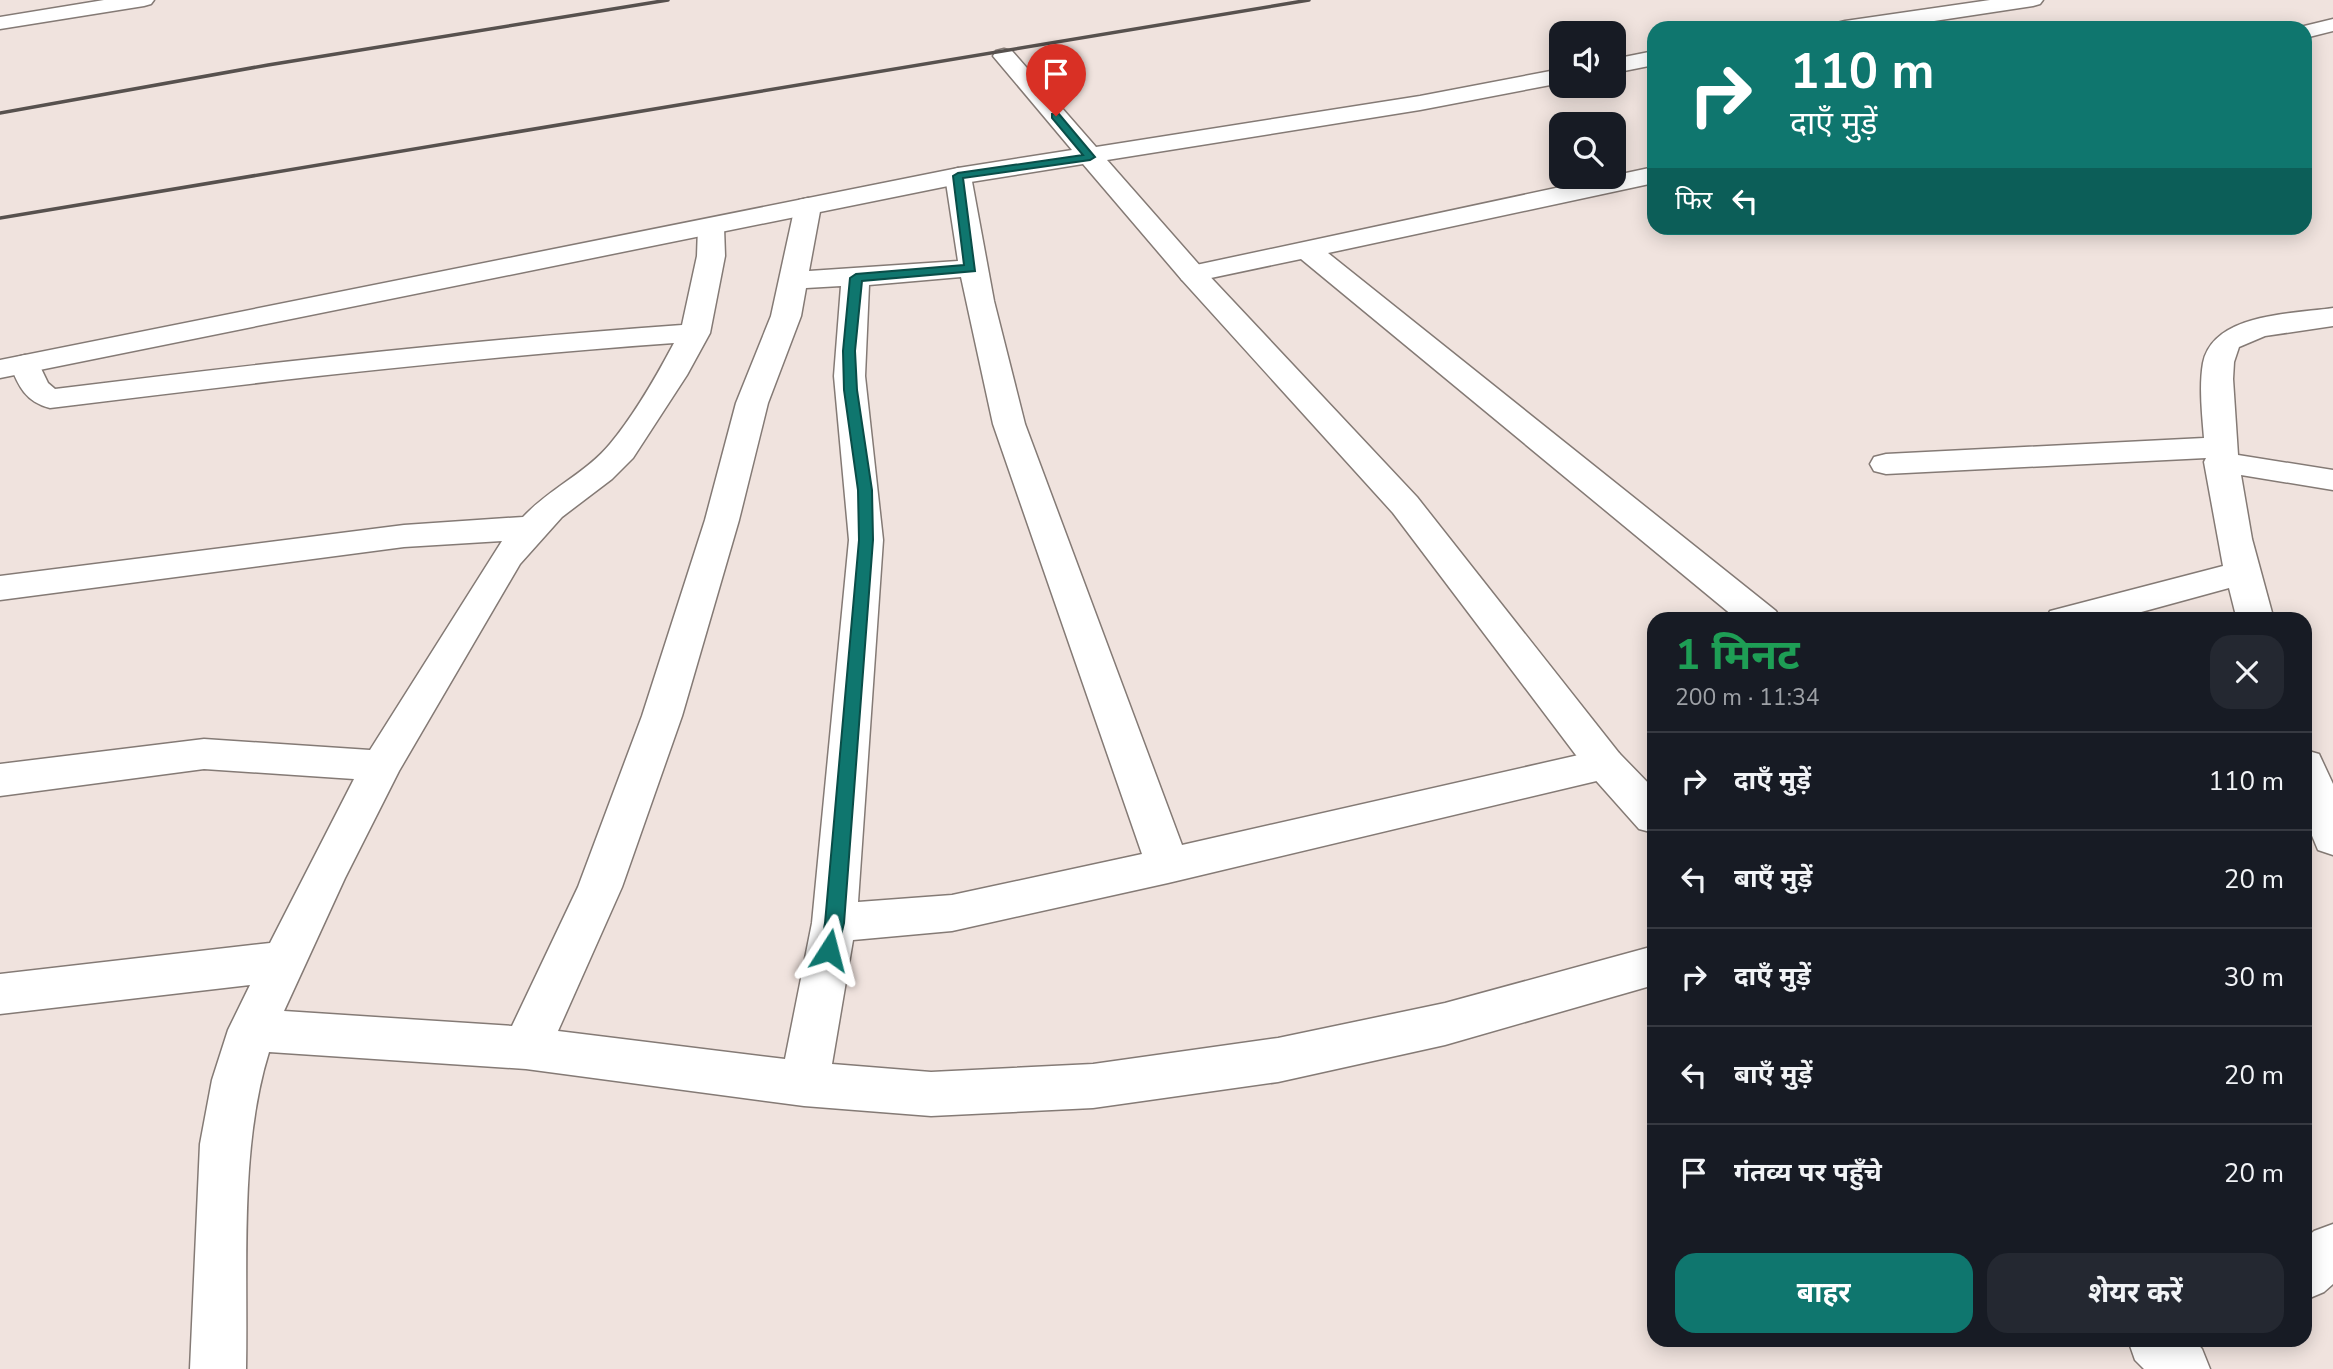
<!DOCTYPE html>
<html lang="hi">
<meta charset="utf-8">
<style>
body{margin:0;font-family:"Nunito Sans","Noto Sans Devanagari",sans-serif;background:#242831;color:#f1f3f6;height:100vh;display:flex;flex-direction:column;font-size:26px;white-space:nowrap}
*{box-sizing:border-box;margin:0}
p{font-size:23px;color:#9ea1a6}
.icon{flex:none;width:38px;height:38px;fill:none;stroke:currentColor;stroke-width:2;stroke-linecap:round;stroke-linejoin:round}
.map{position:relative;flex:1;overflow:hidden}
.drawer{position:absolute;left:1647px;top:612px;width:665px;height:735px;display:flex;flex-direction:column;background:#171b24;border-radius:21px;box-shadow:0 4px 18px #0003}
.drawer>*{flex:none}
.top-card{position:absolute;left:1647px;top:21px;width:665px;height:214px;border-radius:21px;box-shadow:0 4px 18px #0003;background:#0f766e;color:#fff;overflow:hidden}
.fabs{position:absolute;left:1549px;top:21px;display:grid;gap:14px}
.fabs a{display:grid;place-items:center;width:77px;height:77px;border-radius:14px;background:#171b24;box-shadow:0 4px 18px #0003;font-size:35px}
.pin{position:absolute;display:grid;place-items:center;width:60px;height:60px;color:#fff;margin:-72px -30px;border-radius:50% 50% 50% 0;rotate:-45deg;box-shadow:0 0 7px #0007}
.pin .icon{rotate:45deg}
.me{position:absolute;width:77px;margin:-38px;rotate:9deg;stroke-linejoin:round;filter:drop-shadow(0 0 5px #0008)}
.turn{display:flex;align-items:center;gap:24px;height:147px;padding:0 28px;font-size:32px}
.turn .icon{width:91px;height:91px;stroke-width:2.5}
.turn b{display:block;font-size:49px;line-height:60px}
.then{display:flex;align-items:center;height:66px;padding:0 28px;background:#0003;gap:14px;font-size:26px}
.round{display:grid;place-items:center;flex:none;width:74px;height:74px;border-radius:21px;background:#242831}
.summary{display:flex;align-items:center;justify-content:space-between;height:119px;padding:0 28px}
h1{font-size:42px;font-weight:700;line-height:52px;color:#1e9e55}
.action{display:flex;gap:14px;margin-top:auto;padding:14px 28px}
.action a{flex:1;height:80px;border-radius:21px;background:#0f766e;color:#fff;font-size:28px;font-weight:700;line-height:80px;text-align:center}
.action a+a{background:#242831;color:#f1f3f6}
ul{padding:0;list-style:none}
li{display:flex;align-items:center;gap:21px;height:98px;padding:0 28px;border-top:2px solid #363941}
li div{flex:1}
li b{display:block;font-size:26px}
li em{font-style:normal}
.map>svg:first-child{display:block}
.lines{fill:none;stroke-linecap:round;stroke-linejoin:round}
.street-casing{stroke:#847a75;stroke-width:3}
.secondary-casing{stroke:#847a75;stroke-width:3}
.street{fill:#fff;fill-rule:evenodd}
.secondary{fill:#fff;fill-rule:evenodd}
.rail{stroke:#57514e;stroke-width:3.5}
.route{fill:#0f766e;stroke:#0a4d48;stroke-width:2}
</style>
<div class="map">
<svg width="2333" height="1369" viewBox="0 0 2333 1369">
<rect width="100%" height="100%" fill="#f0e3de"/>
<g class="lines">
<defs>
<path id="street" d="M2333 19V31L2305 38V28H2296Z
M1654 167V183L1328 253 1776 611 1781 620H1738L1301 259 1192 282 1182 280 1178 274 1182 268Z
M958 168 967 171 971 176 994 301 1025 424 1182 845 1605 749 1619 753 1625 764 1619 775 1605 779 1168 883 952 931 853 940 832 1064 931 1072 1093 1064 1278 1038 1445 1003 1654 946V985L1445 1045 1278 1082 1093 1108 931 1116 804 1106 526 1069 269 1052C239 1148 248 1268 246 1369H190L200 1144 212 1080 228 1030 250 985 0 1014V974L270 943 354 779 204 769 0 796V764L204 739 370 750 502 541 404 547 0 600V576L404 525 523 517C549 489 586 473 610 444 635 414 656 377 674 343 465 358 258 382 50 408 26 402 18 386 10 364L14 358 25 355 36 358 48 383 55 389C264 363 472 340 682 325L697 256 698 227 702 221 711 219 720 221 724 227 725 256 710 333 687 375 633 458 612 479 562 517 520 564 399 771 345 878 284 1011 512 1026 578 887 642 716 705 520 736 403 771 316 795 206 799 200 808 198 817 200 821 206 809 271 958 261 945 176 949 171ZM961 277 993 424 1142 854 952 895 858 902 883 540 865 376 869 285ZM841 286 834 376 849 540 812 923 785 1059 558 1031 622 887 682 716 739 520 768 403 801 316 806 288Z
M2333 308V326L2265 336 2239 347 2234 362 2233 379 2238 455 2333 470V490L2241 475 2252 539 2274 620H2237L2229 588 2112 620H2045L2050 611 2223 566 2204 462 2206 458 1886 474 1874 471 1870 464 1874 457 1886 454 2204 438C2202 414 2199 386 2203 363 2213 313 2293 314 2333 308Z
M2305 750 2319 754 2333 784V855L2318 850 2305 819Z
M2333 1224V1284L2324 1292 2305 1300V1239L2314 1231Z"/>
<path id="secondary" d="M104 0H154L151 4 144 6 0 29V17Z
M1990 0H2043L2040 4 2033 6 1888 28H1834L1837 23 1845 21Z
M1004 49 1012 51 1096 147 1420 96 1561 69V83L1420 110 1107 160 1202 268 1417 497 1619 753 1654 789V833L1639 829 1591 775 1393 513 1182 280 1083 164 958 184 0 378V360L958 168 1072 150 993 56 996 51Z
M1654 51V65L1614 73V59Z
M2128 1340H2194L2202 1349 2210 1369H2144L2135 1360Z"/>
</defs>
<use href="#street" class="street-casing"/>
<use href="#secondary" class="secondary-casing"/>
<use href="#street" class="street"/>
<use href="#secondary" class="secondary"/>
<path class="rail" d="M0 113 268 65 668 0
M0 218 1309 0"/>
</g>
<path class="route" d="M1052 114H1059L1095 157 1090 160 963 178 975 271 862 281 855 351 857 390 872 490 873 540 844 923 836 956 829 958 823 956 820 950 825 923 859 540 858 490 844 390 843 351 850 278 856 274 964 265 953 176 958 173 1083 155 1052 118Z"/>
</svg>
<div class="fabs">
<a><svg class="icon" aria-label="sound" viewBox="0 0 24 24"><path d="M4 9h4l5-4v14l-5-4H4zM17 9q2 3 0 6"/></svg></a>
<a><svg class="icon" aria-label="search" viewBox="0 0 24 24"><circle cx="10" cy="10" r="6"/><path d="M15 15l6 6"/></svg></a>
</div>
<div class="pin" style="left:1056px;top:116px;background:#d93025"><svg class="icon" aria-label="arrive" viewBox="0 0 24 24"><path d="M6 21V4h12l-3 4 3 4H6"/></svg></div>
<svg class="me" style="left:829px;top:950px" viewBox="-20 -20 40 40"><path d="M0-17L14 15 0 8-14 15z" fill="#0f766e" stroke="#fff" stroke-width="4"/></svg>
<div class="top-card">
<div class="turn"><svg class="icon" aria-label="right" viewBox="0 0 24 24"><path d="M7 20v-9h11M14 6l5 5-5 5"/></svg><div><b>110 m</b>दाएँ मुड़ें</div></div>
<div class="then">फिर<svg class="icon" aria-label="left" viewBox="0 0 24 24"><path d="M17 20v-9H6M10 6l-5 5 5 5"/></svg></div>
</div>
<section class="drawer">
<div class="summary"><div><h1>1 मिनट</h1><p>200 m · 11:34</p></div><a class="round"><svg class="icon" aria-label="close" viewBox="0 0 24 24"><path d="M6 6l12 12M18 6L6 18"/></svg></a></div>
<ul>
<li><svg class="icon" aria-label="right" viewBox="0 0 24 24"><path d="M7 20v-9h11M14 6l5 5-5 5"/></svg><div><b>दाएँ मुड़ें</b></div><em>110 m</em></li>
<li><svg class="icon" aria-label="left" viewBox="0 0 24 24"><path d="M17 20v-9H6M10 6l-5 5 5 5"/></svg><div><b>बाएँ मुड़ें</b></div><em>20 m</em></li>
<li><svg class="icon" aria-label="right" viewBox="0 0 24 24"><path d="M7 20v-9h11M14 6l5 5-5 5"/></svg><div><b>दाएँ मुड़ें</b></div><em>30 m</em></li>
<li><svg class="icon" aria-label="left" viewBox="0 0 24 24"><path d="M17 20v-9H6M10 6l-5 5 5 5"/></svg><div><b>बाएँ मुड़ें</b></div><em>20 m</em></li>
<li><svg class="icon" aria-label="arrive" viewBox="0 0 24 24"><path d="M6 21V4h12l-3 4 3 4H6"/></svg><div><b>गंतव्य पर पहुँचे</b></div><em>20 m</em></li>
</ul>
<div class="action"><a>बाहर</a><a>शेयर करें</a></div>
</section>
</div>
